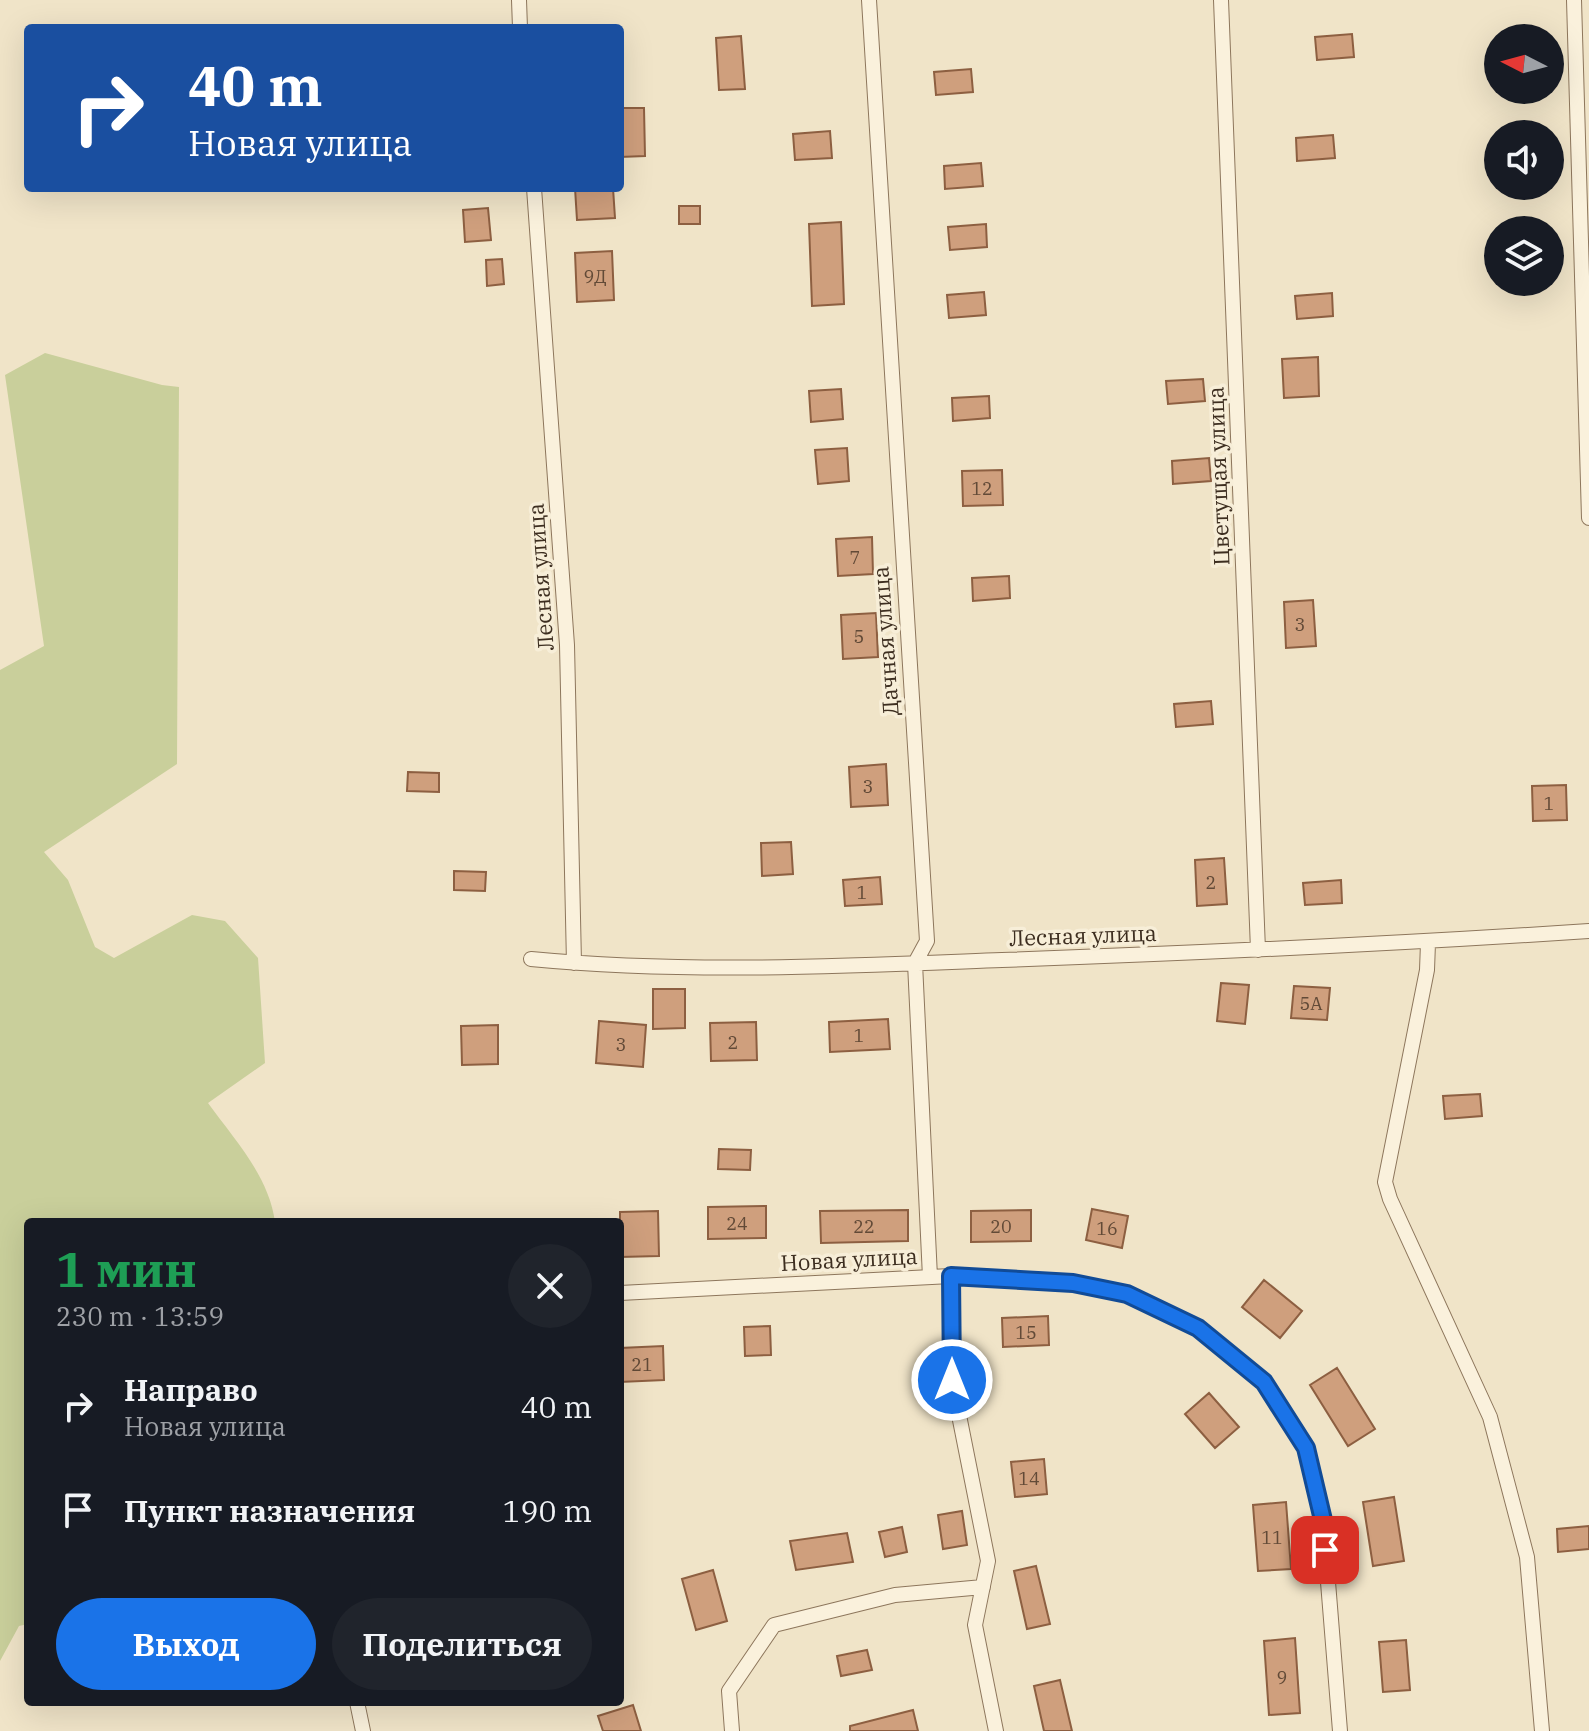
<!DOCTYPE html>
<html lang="ru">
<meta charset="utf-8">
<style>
body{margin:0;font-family:"IBM Plex Serif",serif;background:#20242c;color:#f1f3f6;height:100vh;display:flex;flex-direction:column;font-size:30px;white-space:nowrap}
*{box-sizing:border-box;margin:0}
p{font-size:26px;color:#9ea1a6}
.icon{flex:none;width:44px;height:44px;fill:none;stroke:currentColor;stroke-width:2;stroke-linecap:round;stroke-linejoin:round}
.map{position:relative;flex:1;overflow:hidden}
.panel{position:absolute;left:24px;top:1218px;width:600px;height:488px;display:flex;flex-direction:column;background:#171b24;border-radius:8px;box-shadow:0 8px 32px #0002}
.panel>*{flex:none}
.banner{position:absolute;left:24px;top:24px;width:600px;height:168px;border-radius:8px;box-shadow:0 8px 32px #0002;background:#1a4fa0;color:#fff;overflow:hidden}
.needle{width:52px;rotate:276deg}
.tools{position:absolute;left:1484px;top:24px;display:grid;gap:16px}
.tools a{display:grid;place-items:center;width:80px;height:80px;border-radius:50%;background:#171b24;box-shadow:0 8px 32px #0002;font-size:40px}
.pin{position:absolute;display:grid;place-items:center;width:68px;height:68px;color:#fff;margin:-34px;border-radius:16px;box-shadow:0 4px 12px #0006}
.me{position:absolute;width:88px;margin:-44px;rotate:0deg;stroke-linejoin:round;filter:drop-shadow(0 0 6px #0008)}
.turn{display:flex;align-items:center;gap:28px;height:168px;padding:0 32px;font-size:36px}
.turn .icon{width:104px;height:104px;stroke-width:2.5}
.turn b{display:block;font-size:56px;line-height:68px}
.round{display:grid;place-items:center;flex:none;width:84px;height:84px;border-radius:42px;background:#20242c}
.summary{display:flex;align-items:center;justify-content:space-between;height:136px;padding:0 32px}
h1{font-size:48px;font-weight:700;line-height:60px;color:#1e9e55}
.action{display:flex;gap:16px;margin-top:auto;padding:16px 32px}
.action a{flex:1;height:92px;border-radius:48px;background:#1a73e8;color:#fff;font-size:32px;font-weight:700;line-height:92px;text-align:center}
.action a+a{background:#20242c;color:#f1f3f6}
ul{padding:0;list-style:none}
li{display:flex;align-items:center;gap:24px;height:104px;padding:0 32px}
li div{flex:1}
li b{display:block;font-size:30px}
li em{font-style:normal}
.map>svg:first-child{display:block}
.green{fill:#c9cf9b}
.building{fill:#cf9f7d;stroke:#8d5f41;stroke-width:2}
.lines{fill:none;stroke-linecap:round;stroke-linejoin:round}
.minor-casing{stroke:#8d765c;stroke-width:16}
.minor{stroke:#faf1dc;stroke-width:14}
.route-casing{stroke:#114b97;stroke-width:20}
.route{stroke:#1a73e8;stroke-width:14}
.labels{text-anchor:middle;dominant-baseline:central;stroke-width:7;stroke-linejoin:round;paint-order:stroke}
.number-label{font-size:18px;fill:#624a37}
.street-label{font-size:22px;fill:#3d2e20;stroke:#f7eed8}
</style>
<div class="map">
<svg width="1589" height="1731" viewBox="0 0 1589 1731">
<rect width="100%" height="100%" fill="#f0e4c8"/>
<path class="green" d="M45 353 162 385 179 387 177 764 44 852 68 880 95 947 114 958 192 915 225 921 258 958 265 1063 208 1103C234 1139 269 1176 275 1222H28V1624L19 1626 0 1661V670L44 646 5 375Z"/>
<path class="building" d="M1352 34 1354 57 1317 60 1315 37Z
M741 36 745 89 719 90 716 38Z
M971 69 973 92 936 95 934 72Z
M620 108H644L645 156 620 157Z
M830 131 832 158 795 160 793 134Z
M1333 135 1335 158 1297 161 1296 138Z
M981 163 983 186 945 189 944 166Z
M575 188H613L615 218 577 220Z
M679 206H700V224H679Z
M488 208 491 240 465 242 463 210Z
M841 222 844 304 812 306 809 224Z
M986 224 987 247 950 250 948 227Z
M612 251 614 300 577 302 575 253Z
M502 259 504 284 487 286 486 260Z
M984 292 986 315 949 318 947 295Z
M1332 293 1333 316 1297 319 1295 296Z
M1318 357 1319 396 1284 398 1282 359Z
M1203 379 1205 401 1168 404 1166 381Z
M841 389 843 419 811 422 809 391Z
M989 396 990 418 953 421 952 398Z
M847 448 849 481 818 484 815 450Z
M1209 458 1211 481 1173 484 1172 461Z
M1002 470 1003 505 963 506 962 471Z
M872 537 873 574 838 576 836 539Z
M1009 576 1010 598 973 601 972 578Z
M1313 600 1316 646 1286 648 1284 602Z
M876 613 878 657 843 659 841 615Z
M1211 701 1213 724 1176 727 1174 704Z
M886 764 888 805 851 807 849 767Z
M408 772 439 773V792L407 791Z
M1566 785 1567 820 1533 821 1532 786Z
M791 842 793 874 762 876 761 843Z
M1224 858 1227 904 1197 906 1195 860Z
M454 871 486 872 485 891 454 890Z
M880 877 882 904 845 906 843 880Z
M1341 880 1342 903 1305 905 1303 883Z
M1221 983 1249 985 1245 1024 1217 1021Z
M1294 986 1330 988 1327 1020 1291 1018Z
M653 989H685V1028L653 1029Z
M888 1019 890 1049 830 1052 829 1022Z
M599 1021 646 1025 643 1067 596 1063Z
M756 1022 757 1060 711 1061 710 1023Z
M498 1025V1064L462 1065 461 1026Z
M1480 1094 1482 1116 1445 1119 1443 1096Z
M719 1149 751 1150 750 1170 718 1169Z
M766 1206V1238L708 1239V1207Z
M1092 1209 1128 1216 1122 1248 1086 1240Z
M908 1210V1241L821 1243 820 1211Z
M1031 1210V1241L971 1242V1211Z
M658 1211 659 1256 620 1257V1212Z
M1264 1280 1302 1311 1280 1338 1242 1307Z
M1048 1316 1049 1345 1003 1347 1002 1318Z
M770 1326 771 1355 745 1356 744 1327Z
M663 1346 664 1380 620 1382V1348Z
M1337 1368 1375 1429 1348 1446 1310 1385Z
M1209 1393 1239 1427 1215 1448 1185 1414Z
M1044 1459 1047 1494 1015 1497 1011 1462Z
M1394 1497 1404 1561 1373 1566 1363 1502Z
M1286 1502 1291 1569 1258 1571 1253 1505Z
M962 1511 967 1545 943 1549 938 1515Z
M1589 1526V1549L1558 1552 1557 1529Z
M902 1527 907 1552 885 1557 879 1532Z
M847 1533 853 1562 796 1570 790 1541Z
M1036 1566 1050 1624 1027 1629 1014 1571Z
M713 1570 727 1621 696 1630 682 1579Z
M1295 1638 1300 1713 1269 1715 1264 1641Z
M1406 1640 1410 1690 1383 1692 1379 1642Z
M867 1650 872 1670 841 1676 837 1656Z
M1060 1680 1072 1731H1044L1034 1686Z
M633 1705 641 1731H603L598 1716Z
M913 1710 918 1731H850V1726Z"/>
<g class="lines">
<defs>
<path id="minor" d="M519 0 520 28
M869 0 927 941 915 963 930 1277 951 1276 952 1380 988 1561 975 1625 996 1731
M1221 0 1258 950
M1574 0 1589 518
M534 188 567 645 574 963
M1428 943 1427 970 1385 1182 1390 1199 1490 1417 1527 1557 1542 1731
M531 959C688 974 845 966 1002 960 1198 953 1394 944 1589 931
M620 1293 951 1276 1073 1283 1127 1294 1198 1328 1264 1382 1306 1448 1323 1520 1340 1731
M357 1702 363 1731
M732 1731 729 1691 774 1625 895 1595 983 1587"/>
</defs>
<use href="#minor" class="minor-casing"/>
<use href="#minor" class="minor"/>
</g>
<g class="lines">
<defs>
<path id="route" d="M952 1380 951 1276 1073 1283 1127 1294 1198 1328 1264 1382 1306 1448 1323 1520 1325 1550"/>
</defs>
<use href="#route" class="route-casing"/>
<use href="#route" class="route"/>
</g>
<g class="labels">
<g class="number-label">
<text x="595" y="276">9Д</text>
<text x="982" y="488">12</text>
<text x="855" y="557">7</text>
<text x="1300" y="624">3</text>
<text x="859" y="636">5</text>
<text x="868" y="786">3</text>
<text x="1549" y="803">1</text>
<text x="1211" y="882">2</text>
<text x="862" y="892">1</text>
<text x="1311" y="1003">5А</text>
<text x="859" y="1035">1</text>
<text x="733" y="1042">2</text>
<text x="621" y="1044">3</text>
<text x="737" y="1223">24</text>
<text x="864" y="1226">22</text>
<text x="1001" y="1226">20</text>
<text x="1107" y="1228">16</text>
<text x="1026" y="1332">15</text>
<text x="642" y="1364">21</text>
<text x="1029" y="1478">14</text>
<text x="1272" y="1537">11</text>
<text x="1282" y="1677">9</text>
</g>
<g class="street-label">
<text transform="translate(1218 476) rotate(-92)">Цветущая улица</text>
<text transform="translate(540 577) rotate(-94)">Лесная улица</text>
<text transform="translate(885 641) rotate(-94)">Дачная улица</text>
<text transform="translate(1083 935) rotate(-2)">Лесная улица</text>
<text transform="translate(849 1259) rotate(-3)">Новая улица</text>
</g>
</g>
</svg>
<div class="tools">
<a><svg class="needle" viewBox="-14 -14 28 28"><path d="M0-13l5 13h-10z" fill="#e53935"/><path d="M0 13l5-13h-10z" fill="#9ea1a6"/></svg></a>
<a><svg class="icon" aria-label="sound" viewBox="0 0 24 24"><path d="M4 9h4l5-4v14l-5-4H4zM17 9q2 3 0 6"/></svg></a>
<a><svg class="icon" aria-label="layers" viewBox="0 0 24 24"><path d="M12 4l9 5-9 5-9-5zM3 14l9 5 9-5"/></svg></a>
</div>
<div class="pin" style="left:1325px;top:1550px;background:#d93025"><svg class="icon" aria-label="arrive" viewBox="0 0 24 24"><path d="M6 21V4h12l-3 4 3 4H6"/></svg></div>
<svg class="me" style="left:952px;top:1380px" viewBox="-20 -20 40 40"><circle r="17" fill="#1a73e8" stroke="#fff" stroke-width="3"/><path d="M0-11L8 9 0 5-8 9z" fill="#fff"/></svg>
<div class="banner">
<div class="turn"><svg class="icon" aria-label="right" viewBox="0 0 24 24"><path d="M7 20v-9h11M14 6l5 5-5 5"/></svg><div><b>40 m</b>Новая улица</div></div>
</div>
<section class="panel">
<div class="summary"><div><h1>1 мин</h1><p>230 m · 13:59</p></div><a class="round"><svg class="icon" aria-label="close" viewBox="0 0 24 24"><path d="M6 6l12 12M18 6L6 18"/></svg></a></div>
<ul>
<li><svg class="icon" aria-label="right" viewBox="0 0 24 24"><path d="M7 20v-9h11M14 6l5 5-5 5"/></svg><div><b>Направо</b><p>Новая улица</p></div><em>40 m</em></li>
<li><svg class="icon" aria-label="arrive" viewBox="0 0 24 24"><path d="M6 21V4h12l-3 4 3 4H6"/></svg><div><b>Пункт назначения</b></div><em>190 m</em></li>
</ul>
<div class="action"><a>Выход</a><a>Поделиться</a></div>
</section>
</div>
